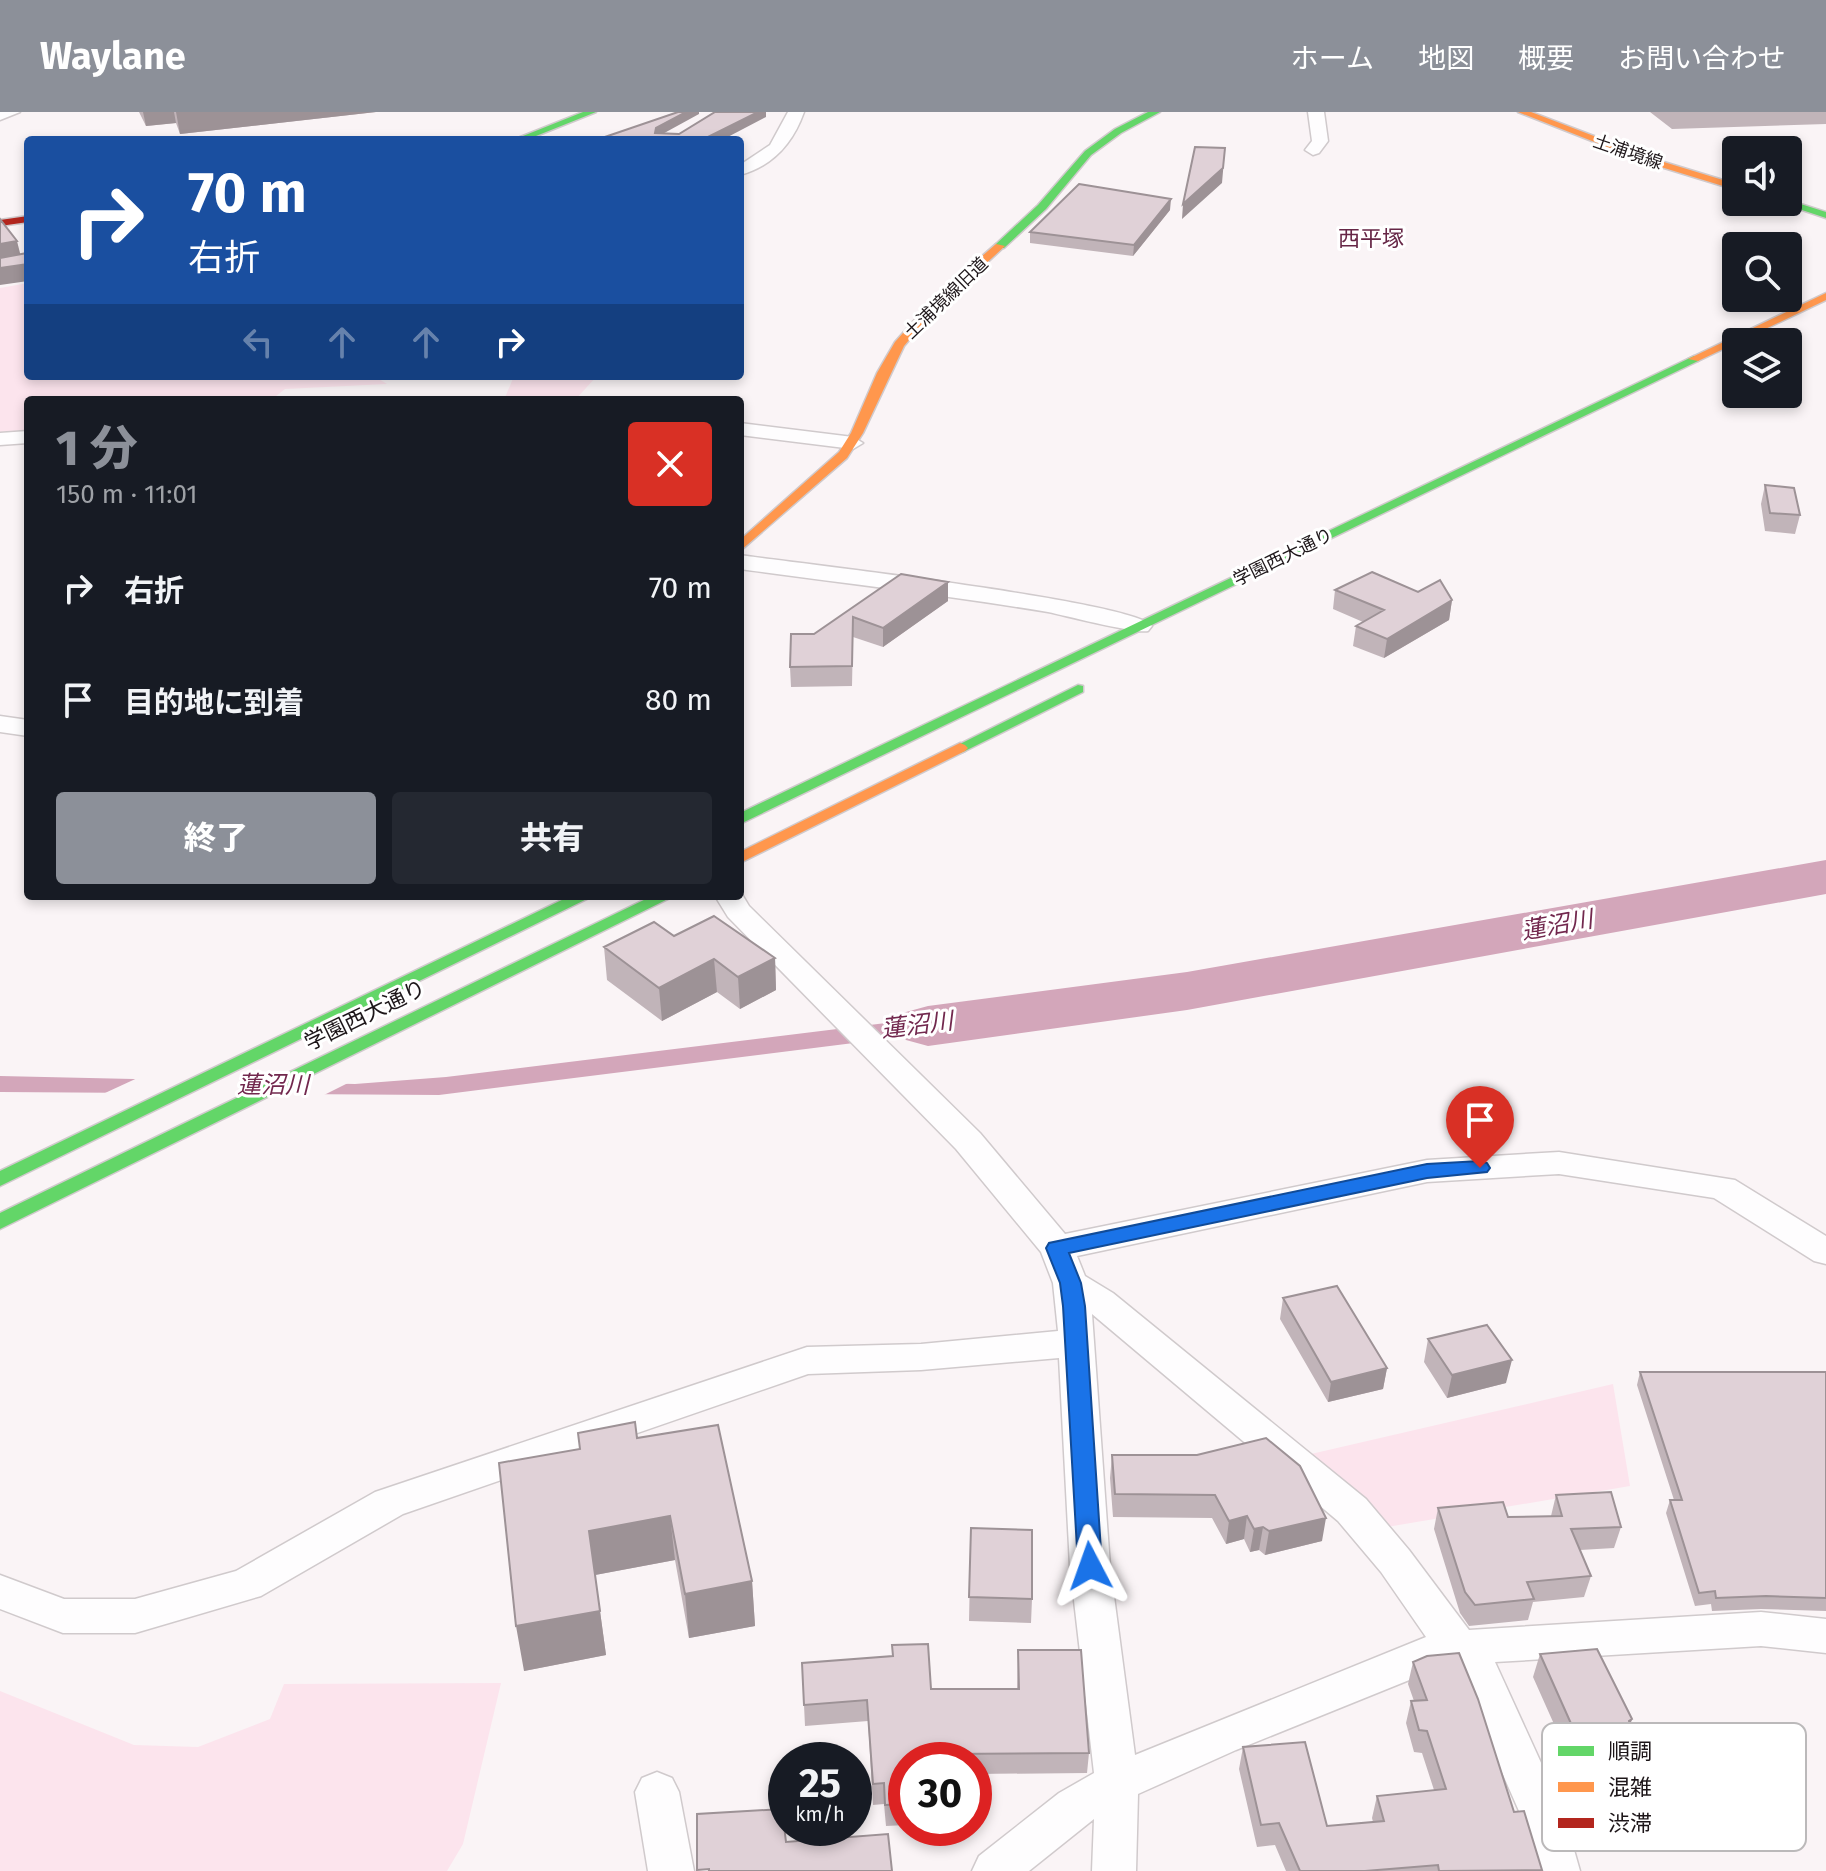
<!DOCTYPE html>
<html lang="ja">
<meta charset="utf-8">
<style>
body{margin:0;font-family:"Fira Sans","Noto Sans JP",sans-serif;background:#242831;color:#f1f3f6;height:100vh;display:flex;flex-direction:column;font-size:30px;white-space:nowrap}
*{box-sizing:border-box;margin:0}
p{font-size:26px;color:#9ea1a6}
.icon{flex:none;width:44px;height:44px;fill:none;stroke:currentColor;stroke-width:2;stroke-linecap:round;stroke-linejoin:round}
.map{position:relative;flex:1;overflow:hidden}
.sheet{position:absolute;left:24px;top:284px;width:720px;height:504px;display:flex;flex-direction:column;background:#171b24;border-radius:8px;box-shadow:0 4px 12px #0003}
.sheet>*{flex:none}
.hud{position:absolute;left:24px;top:24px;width:720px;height:244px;border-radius:8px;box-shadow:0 4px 12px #0003;background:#1a4fa0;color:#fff;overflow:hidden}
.tools{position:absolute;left:1722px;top:24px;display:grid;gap:16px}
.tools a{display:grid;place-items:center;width:80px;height:80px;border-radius:8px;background:#171b24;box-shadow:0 4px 12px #0003;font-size:40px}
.speed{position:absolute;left:768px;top:1630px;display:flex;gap:16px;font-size:40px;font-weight:700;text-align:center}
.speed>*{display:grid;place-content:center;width:104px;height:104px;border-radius:50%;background:#171b24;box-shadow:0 4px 12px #0003;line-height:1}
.speed small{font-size:20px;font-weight:400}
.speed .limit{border:12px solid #d22;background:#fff;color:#111}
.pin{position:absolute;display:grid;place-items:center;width:68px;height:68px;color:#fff;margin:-82px -34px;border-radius:50% 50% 50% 0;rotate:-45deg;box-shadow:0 0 8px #0007}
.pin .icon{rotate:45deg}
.me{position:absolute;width:88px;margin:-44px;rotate:356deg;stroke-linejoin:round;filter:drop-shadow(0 0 6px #0008)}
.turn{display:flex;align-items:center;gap:28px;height:168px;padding:0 32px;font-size:36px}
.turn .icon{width:104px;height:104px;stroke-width:2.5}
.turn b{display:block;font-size:56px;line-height:68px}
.lanes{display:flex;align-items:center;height:76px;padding:0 32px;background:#0003;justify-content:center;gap:40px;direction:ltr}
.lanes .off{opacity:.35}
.round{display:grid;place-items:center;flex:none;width:84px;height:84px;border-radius:8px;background:#242831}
.overview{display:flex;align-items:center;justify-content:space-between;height:136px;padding:0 32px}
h1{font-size:48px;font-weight:800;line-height:60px;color:#8c9099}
.cta{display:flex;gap:16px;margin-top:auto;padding:16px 32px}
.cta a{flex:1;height:92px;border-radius:8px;background:#8c9099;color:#fff;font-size:32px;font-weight:800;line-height:92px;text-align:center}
.cta a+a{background:#242831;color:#f1f3f6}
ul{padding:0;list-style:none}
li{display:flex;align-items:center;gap:24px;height:112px;padding:0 32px}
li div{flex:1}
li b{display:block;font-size:30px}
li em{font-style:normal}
header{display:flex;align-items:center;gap:48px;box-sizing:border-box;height:112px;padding:0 40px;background:#8c9099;color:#fff}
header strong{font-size:38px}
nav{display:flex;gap:44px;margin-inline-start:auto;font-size:28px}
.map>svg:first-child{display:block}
.green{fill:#fce4ed}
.water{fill:#d3a6ba}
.pier{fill:#faf4f6}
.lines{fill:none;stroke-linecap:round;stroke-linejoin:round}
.river{fill:#d3a6ba;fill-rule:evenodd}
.street-casing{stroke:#d0cacc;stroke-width:3}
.fast-casing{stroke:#d0cacc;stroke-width:3}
.slow-casing{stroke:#d0cacc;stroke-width:3}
.jam-casing{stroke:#d0cacc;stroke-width:3}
.street{fill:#fefdfe;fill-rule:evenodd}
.fast{fill:#63d668;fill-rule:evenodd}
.slow{fill:#ff974d;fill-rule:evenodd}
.jam{fill:#b3261e;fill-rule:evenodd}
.wall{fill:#c1b4b9}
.shaded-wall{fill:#9d9296}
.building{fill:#e0d1d7;stroke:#9d9296;stroke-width:2}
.route{fill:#1a73e8;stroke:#114b97;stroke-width:2}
.labels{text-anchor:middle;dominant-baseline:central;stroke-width:6;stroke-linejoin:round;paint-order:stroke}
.far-street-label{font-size:18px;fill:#1d1619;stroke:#fff}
.far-quarter-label{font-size:22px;fill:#662646;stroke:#fff}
.street-label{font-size:22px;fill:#1d1619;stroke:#fff}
.water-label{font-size:24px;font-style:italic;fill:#72284e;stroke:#fff}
.key{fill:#fff;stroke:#bbb9ba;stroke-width:2}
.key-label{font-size:22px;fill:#1d1619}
</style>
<header>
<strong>Waylane</strong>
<nav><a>ホーム</a><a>地図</a><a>概要</a><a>お問い合わせ</a></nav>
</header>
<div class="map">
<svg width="1826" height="1759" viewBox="0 0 1826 1759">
<rect width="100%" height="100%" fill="#faf4f6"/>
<path class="green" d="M28 171V264H374L387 272 285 277 271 288H28V321L0 324V176Z
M514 264H597L575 288H504Z
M1613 1272 1630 1374 1387 1415 1311 1342Z
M501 1571 463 1732 447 1759H0V1579L134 1633 198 1635 270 1607 284 1572Z"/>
<path class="water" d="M1008 896 1013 911 439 983 0 980V964L355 972 446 965Z"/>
<path class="pier" d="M144 963 354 968 314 988 92 987Z"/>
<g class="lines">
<path class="river" d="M1826 748V782L1187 898 928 934 906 928 896 914 906 900 928 894 1187 860Z"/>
<defs>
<path id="street" d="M0 0H20L0 8Z
M788 0H804C793 31 773 54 740 63V53L770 33Z
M1308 0H1324L1328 29 1319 41 1313 43 1305 38 1312 29Z
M740 311 853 325 863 331 853 337 740 323Z
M28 319V331L0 333V321Z
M740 443C793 451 1135 489 1152 514L1148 519C1136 522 1067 504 1048 500 946 483 842 471 740 457Z
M0 604 28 608V624L0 620Z
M740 779 749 794 980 1021 1065 1122 1427 1048 1559 1040 1735 1068 1826 1124V1152L1814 1149 1714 1086 1559 1062 1427 1070 1077 1144 1085 1164 1113 1181 1366 1387 1409 1438 1469 1518 1761 1500 1826 1507V1541L1761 1534 1495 1550 1563 1699 1580 1759H1534L1519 1699 1460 1565 1451 1555 1439 1556 1236 1638 1138 1682 1136 1759H1092L1094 1707 1029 1759H972L979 1744 1059 1681 1094 1661 1070 1454 1059 1246 921 1258 808 1262 403 1402 261 1484 135 1521H63L0 1497V1463L64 1487H135L236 1459 375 1380 807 1235 921 1232 1058 1219 1053 1171 1041 1140 956 1037 728 805 715 784H740ZM1092 1202 1338 1409 1381 1460 1426 1525 1135 1643 1110 1454Z
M657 1660 672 1666 679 1680 694 1759H648L635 1680 642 1666Z"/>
<path id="fast" d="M583 0H596L526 28H513Z
M1148 0H1160L1121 21 1091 43 1046 97 1004 136H996V132L1038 93 1085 39 1115 17Z
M1788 88 1826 100V106L1778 90Z
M1694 244 1700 247 1698 249 740 712V701Z
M1078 573 1083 574V580L965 639 960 641 952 636Z
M570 784H593L0 1074V1059Z
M652 784H674L0 1117V1101Z"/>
<path id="slow" d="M1518 0H1531L1654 47 1736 72V78L1648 51Z
M996 132 1005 134 929 204 904 234 863 321 847 346 740 439V428L839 340 851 321 877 261 895 230 935 185Z
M1826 181V188L1698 249 1688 247Z
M960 631 965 633 968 636 965 639 740 751V740Z"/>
<path id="jam" d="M28 104V110L0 114V108Z"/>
</defs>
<use href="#street" class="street-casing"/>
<use href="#fast" class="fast-casing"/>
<use href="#slow" class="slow-casing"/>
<use href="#jam" class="jam-casing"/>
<use href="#street" class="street"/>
<use href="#fast" class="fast"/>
<use href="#slow" class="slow"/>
<use href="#jam" class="jam"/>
</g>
<path class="wall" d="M139 0H376L180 22 176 11 146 14Z
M1650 0H1826V12L1672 17Z
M1170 98 1133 144 1030 131V120Z
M1765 373 1800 403 1795 422 1765 419 1761 392Z
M901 462 948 470V489L883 535 853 525 852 574 791 575 790 555 814 522Z
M1335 478 1418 480 1452 488 1449 508 1384 546 1353 534 1356 514 1363 510 1333 497Z
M674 824 775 846 776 878 740 897 717 880 662 909 607 868 604 835Z
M1283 1186 1387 1256 1383 1277 1328 1290 1280 1207Z
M1428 1227 1506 1271 1447 1286 1424 1250Z
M1640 1260H1826V1499L1761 1497 1712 1499 1711 1492 1695 1494 1666 1401 1670 1388H1674L1637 1273Z
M637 1326 752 1469 755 1514 689 1526 675 1448 595 1463 606 1543 524 1559Z
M1112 1343H1197L1322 1429 1265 1443 1259 1438 1250 1440 1244 1427 1226 1432 1212 1406 1113 1405 1110 1366Z
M1556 1383 1621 1415 1614 1436 1580 1438 1591 1464 1584 1485 1533 1490 1528 1508 1469 1514 1460 1501 1434 1417 1438 1396 1508 1405 1551 1404Z
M971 1416 1032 1487 1031 1511 969 1509Z
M1018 1538 1089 1641 1087 1661 974 1662V1648H906V1713L886 1714 884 1692 873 1693 868 1609 805 1614 802 1551 931 1577H1017Z
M1540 1542 1632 1607 1622 1637 1570 1648 1533 1565Z
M1413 1550 1514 1700 1542 1759H1286L1275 1733 1257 1735 1239 1657 1243 1635 1327 1714 1373 1710 1372 1706 1377 1684 1434 1678 1422 1641 1414 1640 1406 1611 1411 1589H1414L1408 1572Z"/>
<path class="shaded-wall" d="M143 0H174L176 11 146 14Z
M176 0H376L180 22Z
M686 0H699V2L657 25 655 21 656 16Z
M758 0H766V5L722 28H702Z
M1225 36 1222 71 1182 107 1183 92Z
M1171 87 1170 98 1133 144 1134 133Z
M17 129 21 145 0 149V132Z
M28 152V169L0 173V156Z
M948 470V489L883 535V516Z
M1452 488 1449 508 1384 546 1387 527Z
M775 846 776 878 740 897 738 865Z
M714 847 717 880 662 909 659 876Z
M1512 1248 1506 1271 1447 1286 1452 1263Z
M1387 1256 1383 1277 1328 1290 1331 1270Z
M670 1404 675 1448 595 1463 589 1419Z
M1247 1404 1244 1427 1226 1432 1229 1409Z
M1326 1406 1322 1429 1265 1443 1269 1419Z
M1263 1415 1259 1438 1250 1440 1254 1417Z
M752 1469 755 1514 689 1526 685 1482Z
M600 1499 606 1543 524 1559 516 1514Z
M1632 1607 1622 1637 1570 1648 1577 1625 1629 1609Z"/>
<path class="building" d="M678 0H686L656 16 655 21 679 22 715 0H758L702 28H596Z
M1195 35 1225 36 1223 56 1183 92Z
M1079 72 1171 87 1134 133 1030 120Z
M0 107 17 129 0 132Z
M27 141 28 152 0 156V146Z
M1765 373 1794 376 1800 403 1770 401Z
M1372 460 1418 480 1440 468 1452 488 1387 527 1356 514 1384 498 1335 478Z
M901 462 948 470 883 516 853 505 852 554 790 555 791 522H814Z
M714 804 775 846 738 865 714 847 659 876 604 835 654 810 674 824Z
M1337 1174 1387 1256 1331 1270 1283 1186Z
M1487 1213 1512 1248 1452 1263 1428 1227Z
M1640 1260H1826V1486L1766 1484 1716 1486 1715 1479 1699 1481 1670 1388H1682Z
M635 1310 637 1326 718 1313 752 1469 685 1482 670 1404 589 1419 600 1499 516 1514 499 1351 580 1337 578 1321Z
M1266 1326 1300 1354 1326 1406 1269 1419 1263 1415 1254 1417 1247 1404 1229 1409 1215 1383 1115 1382 1112 1343H1197Z
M1611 1380 1621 1415 1571 1417 1591 1464 1527 1470 1534 1487 1475 1493 1465 1480 1438 1396 1503 1390 1508 1405 1562 1404 1556 1383Z
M971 1416 1032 1418V1487L969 1485Z
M928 1532 931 1577H1019L1018 1538H1081L1089 1641 945 1642 946 1648H906V1692L885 1693 884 1671 873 1672 867 1588 804 1593 802 1551 893 1544 892 1533Z
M1597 1537 1632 1607 1629 1609 1630 1614 1577 1625 1540 1542Z
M1459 1541 1478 1587 1514 1700 1524 1699 1542 1758 1439 1759 1438 1753 1365 1759H1300L1279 1711 1261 1713 1243 1635 1305 1630 1327 1714 1384 1709 1377 1684 1446 1677 1427 1619 1419 1618 1411 1589 1427 1588 1413 1550 1427 1544Z
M782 1697 786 1730 888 1722 892 1759H709V1757L697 1758V1702Z"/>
<path class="route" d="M1480 1049 1487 1051 1490 1056 1487 1060 1427 1066 1069 1141 1081 1171 1085 1194 1102 1454 1099 1461 1090 1464 1081 1461 1078 1454 1063 1194 1060 1171 1046 1136 1049 1131 1427 1052Z"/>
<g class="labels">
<g class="far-street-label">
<text transform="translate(1628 40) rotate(19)">土浦境線</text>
<text transform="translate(946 186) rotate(-44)">土浦境線旧道</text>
<text transform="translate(1283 445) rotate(-26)">学園西大通り</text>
</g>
<g class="far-quarter-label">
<text x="1371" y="126">西平塚</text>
</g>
<g class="street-label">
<text transform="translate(365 903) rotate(-26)">学園西大通り</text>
</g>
<g class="water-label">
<text transform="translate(1557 813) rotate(-10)">蓮沼川</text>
<text transform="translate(917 913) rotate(-7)">蓮沼川</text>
<text x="273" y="973">蓮沼川</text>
</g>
</g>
<rect x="1542" y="1611" width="264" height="128" rx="12" class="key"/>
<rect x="1558" y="1634" width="36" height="10" fill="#63d668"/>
<rect x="1558" y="1670" width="36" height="10" fill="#ff974d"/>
<rect x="1558" y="1706" width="36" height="10" fill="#b3261e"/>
<g class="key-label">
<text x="1608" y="1647">順調</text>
<text x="1608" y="1683">混雑</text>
<text x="1608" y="1719">渋滞</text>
</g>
</svg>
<div class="tools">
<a><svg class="icon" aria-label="sound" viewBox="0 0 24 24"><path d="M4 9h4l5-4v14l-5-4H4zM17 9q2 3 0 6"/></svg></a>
<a><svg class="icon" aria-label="search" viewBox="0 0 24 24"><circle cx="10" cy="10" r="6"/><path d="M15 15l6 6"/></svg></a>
<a><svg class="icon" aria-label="layers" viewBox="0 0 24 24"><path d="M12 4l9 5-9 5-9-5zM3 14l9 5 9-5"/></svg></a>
</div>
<div class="speed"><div>25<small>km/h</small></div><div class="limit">30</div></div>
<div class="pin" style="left:1480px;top:1056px;background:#d93025"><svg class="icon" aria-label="arrive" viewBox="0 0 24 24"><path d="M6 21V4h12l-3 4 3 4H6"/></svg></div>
<svg class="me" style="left:1090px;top:1454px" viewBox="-20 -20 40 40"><path d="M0-17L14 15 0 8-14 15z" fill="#1a73e8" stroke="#fff" stroke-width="4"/></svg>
<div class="hud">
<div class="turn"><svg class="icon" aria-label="right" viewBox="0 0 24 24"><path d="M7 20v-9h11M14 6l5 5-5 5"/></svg><div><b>70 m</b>右折</div></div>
<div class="lanes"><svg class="icon off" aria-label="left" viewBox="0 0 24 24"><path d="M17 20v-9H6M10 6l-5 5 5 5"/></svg><svg class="icon off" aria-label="ahead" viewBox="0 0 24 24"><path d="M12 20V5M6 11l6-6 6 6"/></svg><svg class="icon off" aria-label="ahead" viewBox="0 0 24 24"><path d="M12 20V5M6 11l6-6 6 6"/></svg><svg class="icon" aria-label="right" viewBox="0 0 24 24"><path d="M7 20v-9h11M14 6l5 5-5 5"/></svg></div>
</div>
<section class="sheet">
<div class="overview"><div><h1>1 分</h1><p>150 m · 11:01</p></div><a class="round" style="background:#d93025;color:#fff"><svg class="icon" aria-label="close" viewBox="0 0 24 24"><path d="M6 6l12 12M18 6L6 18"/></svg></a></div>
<ul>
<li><svg class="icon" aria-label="right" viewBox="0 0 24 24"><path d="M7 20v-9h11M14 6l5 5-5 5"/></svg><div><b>右折</b></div><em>70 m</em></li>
<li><svg class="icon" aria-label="arrive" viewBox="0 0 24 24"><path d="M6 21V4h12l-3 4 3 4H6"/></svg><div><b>目的地に到着</b></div><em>80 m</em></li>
</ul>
<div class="cta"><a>終了</a><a>共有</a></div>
</section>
</div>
